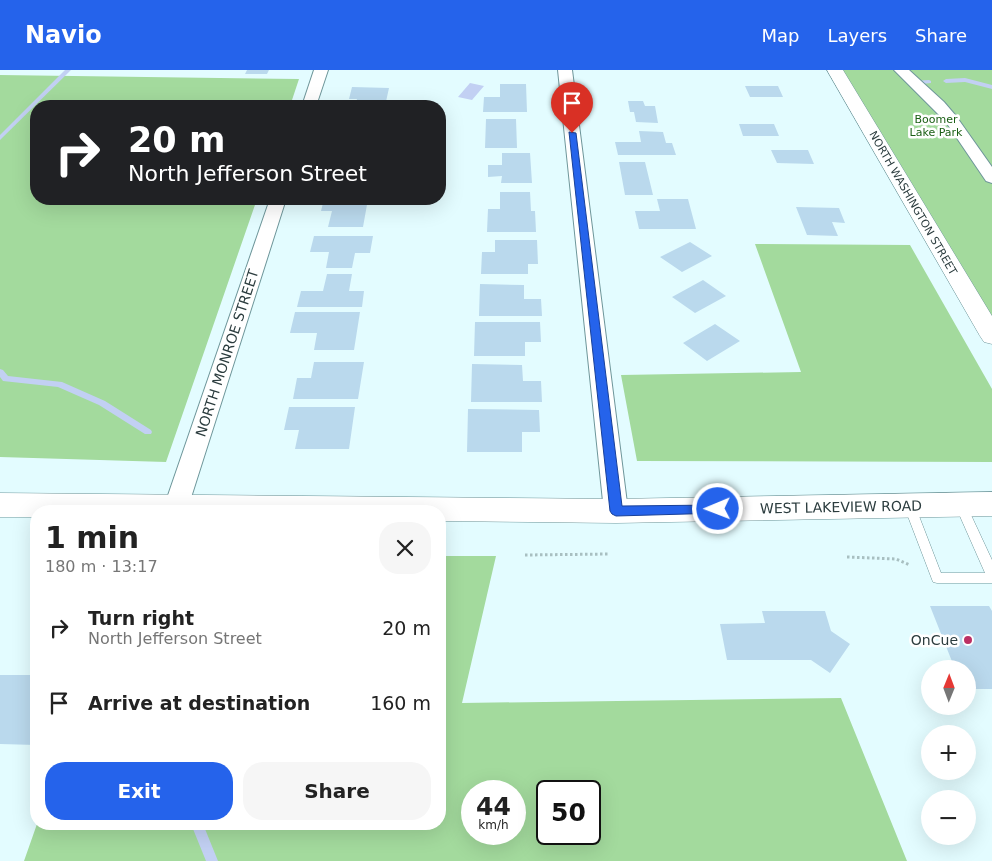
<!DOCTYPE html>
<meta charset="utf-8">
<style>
body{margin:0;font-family:"DejaVu Sans",sans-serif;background:#f6f6f6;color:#222;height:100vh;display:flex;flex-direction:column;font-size:19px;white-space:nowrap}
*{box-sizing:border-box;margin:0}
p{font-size:16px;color:#767676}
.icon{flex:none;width:28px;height:28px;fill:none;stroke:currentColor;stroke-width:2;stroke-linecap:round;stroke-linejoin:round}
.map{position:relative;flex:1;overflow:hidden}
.sheet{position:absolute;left:30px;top:435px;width:416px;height:325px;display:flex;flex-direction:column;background:#fff;border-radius:20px;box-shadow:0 5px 20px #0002}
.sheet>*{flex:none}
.top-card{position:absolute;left:30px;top:30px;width:416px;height:105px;border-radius:20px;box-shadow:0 5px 20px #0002;background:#202124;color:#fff;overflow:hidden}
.needle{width:32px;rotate:1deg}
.controls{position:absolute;left:921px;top:590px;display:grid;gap:10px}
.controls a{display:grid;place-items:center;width:55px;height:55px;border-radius:50%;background:#fff;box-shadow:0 5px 20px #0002;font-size:25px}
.speed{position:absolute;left:461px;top:710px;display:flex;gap:10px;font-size:25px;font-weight:700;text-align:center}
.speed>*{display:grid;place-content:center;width:65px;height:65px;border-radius:50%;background:#fff;box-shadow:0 5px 20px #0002;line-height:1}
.speed small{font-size:12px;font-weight:400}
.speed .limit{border:2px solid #111;border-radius:8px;background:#fff;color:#111}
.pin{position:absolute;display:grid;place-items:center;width:42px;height:42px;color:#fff;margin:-51px -21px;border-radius:50% 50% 50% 0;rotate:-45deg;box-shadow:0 0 5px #0007}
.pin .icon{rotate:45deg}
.me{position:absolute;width:55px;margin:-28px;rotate:269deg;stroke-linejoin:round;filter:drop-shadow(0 0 4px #0008)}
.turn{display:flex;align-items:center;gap:18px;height:105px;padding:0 15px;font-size:22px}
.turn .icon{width:65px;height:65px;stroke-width:2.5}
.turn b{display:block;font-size:35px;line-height:42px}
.round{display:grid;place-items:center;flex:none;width:52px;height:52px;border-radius:20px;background:#f6f6f6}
.summary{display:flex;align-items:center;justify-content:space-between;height:85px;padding:0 15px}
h1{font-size:30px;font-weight:800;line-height:38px}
.action{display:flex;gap:10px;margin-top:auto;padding:10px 15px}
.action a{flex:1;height:58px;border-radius:20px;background:#2563eb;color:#fff;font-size:20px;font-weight:800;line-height:58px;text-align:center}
.action a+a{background:#f6f6f6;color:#222}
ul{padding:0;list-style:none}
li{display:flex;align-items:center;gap:15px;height:75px;padding:0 15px}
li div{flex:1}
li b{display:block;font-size:19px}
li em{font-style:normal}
header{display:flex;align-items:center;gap:30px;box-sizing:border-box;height:70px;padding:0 25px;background:#2563eb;color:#fff}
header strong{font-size:24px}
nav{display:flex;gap:28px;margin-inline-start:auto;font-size:18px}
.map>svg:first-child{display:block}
.green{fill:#a3da9d;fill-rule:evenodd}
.water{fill:#c2d0f3}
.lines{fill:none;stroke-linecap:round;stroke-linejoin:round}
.stream{fill:#c2d0f3;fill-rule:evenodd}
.building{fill:#bad9ed}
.service-casing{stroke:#6e969a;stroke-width:1}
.minor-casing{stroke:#6e969a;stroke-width:2}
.secondary-casing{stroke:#6e969a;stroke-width:1}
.path{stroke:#a8bfc1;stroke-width:3;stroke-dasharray:2.5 2.5;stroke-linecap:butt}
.service{fill:#fff;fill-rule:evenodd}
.minor{fill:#fff;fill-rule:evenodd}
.secondary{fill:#fff;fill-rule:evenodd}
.route{fill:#2563eb;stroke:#184099}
.poi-dot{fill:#bc3064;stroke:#fff;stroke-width:2}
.labels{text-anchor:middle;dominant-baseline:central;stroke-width:5;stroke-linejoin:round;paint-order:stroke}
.far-park-label{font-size:11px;fill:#1a5f14;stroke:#fff}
.far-street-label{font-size:11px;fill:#2b3c3e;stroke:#fff}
.street-label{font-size:14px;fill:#2b3c3e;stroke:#fff}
.poi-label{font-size:14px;fill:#2b3c3e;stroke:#fff;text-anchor:end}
</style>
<header>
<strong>Navio</strong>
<nav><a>Map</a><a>Layers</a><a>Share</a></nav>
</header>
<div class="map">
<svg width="992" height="791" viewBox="0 0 992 791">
<rect width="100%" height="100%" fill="#e3fcff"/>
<path class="green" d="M838 0H992V258Z
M0 5 299 9 290 36H36V129H257L166 392 0 387Z
M755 174 910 175 992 319V392L637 391 621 305 801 302Z
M440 486H496L462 633 841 628 907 791H24L37 754H440ZM472 721H515V764H472ZM548 721H590V764H548Z"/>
<path class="water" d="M470 13 484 16 472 30 458 27Z"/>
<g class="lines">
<path class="stream" d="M65 0H71L0 70V65Z
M965 8 992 15V19L965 12 946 13 943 11 946 9Z
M929 10 931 11V13L913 15 910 13 913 11Z
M0 299 3 300 8 306 62 312 105 331 151 360 152 362 151 364H145L99 335 58 317 3 311 0 307Z
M191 754H203L218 791H206Z"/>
</g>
<path class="building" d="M247 0H269L267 4H245Z
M500 14H526L527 42H483L484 27H500Z
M745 16H778L783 27H750Z
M352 17 389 18 385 36H355L357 29H349Z
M628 31H643L645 36H655L658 53 636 52 634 42H630Z
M486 49H516L517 78H485Z
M739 54H774L779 66H743Z
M639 61 663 62 666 73H672L676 85H618L615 72H641Z
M771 80H808L814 94 777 93Z
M502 83H530L532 113H501L502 106 488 107V95H502Z
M619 92H645L653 125H625Z
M500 122H530L531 141H535L536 162H487L488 139H500Z
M324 129H368L363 157H328L332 141H321Z
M657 129H688L696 159H639L635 141H660Z
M796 137 839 138 845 153 832 152 838 166 807 165Z
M314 166H373L370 183H355L352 198H326L329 182H310Z
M495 170H537L538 194H528V204H481L482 182H495Z
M690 172 712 186 682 202 660 187Z
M327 204H352L349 221H364L362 237H297L301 221H323Z
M703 210 726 226 695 243 672 227Z
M480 214 524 215V229H541L542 246H479Z
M295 242H360L354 280H314L317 263H290Z
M475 252H540L541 272H525V286H474Z
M715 254 740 271 707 291 683 273Z
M314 292H364L358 329H293L297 308H311Z
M472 294 522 295 523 311H541L542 332H471Z
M289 337H355L349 379H295L299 360H284Z
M468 339 539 340 540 362H522V382H467Z
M930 536H989L992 541V619H968V599H955Z
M762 541H825L831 561 850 574 830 603 811 590H727L720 554 765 553Z
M0 605H36V675L0 674Z"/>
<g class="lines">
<defs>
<path id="service" d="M961 430 965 432 992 490V513H937L933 512 904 436 906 433H914L941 503H985L955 435 957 432Z"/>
<path id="minor" d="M314 0H328L316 36H302Z
M558 0H572L628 441 624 448 616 451 608 448 604 441Z
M894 0H909L944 32 956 46 992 97V113L986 111 946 52Z
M270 129H286L188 437 186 441H166L164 437Z"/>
<path id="secondary" d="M827 0H843L992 246V274L984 272 980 266Z
M992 422V446L616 453 440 451V441H36V447H0V423L616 429Z"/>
</defs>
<use href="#service" class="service-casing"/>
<use href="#minor" class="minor-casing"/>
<use href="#secondary" class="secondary-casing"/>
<path class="path" d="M525 485 610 484
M847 487 896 489 910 495"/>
<use href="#service" class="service"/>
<use href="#minor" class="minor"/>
<use href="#secondary" class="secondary"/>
</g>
<path class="route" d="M569 62 576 63 622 436 718 435 722 436 724 439 722 443 616 446 612 444 610 441Z"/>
<circle class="poi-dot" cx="968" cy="570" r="5"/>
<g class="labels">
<g class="far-park-label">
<text x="936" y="49">Boomer<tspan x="936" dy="13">Lake Park</tspan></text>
</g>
<g class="far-street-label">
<text transform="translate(913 133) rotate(60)">NORTH WASHINGTON STREET</text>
</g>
<g class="street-label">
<text transform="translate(227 283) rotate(-72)">NORTH MONROE STREET</text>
<text transform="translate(841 437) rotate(-1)">WEST LAKEVIEW ROAD</text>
</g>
<g class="poi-label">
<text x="958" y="570">OnCue</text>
</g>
</g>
</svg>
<div class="controls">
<a><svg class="needle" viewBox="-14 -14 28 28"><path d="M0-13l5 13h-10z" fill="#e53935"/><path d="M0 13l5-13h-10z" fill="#767676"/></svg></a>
<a>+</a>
<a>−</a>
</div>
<div class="speed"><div>44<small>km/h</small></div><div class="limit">50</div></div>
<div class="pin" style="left:572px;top:63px;background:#d93025"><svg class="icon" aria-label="arrive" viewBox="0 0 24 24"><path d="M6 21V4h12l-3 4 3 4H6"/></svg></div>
<svg class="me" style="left:718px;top:439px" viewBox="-20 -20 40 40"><circle r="17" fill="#2563eb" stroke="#fff" stroke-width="3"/><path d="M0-11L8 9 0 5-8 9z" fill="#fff"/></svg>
<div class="top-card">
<div class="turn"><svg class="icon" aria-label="right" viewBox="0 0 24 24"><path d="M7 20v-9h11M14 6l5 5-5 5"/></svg><div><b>20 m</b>North Jefferson Street</div></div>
</div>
<section class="sheet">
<div class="summary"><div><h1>1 min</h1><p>180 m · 13:17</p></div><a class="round"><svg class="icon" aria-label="close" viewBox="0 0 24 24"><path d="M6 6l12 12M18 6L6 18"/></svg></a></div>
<ul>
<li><svg class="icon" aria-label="right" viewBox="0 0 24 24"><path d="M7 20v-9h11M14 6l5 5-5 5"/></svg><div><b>Turn right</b><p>North Jefferson Street</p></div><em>20 m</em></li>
<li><svg class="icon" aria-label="arrive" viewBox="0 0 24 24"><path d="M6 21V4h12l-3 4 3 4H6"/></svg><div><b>Arrive at destination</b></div><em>160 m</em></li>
</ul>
<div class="action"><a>Exit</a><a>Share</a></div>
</section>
</div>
